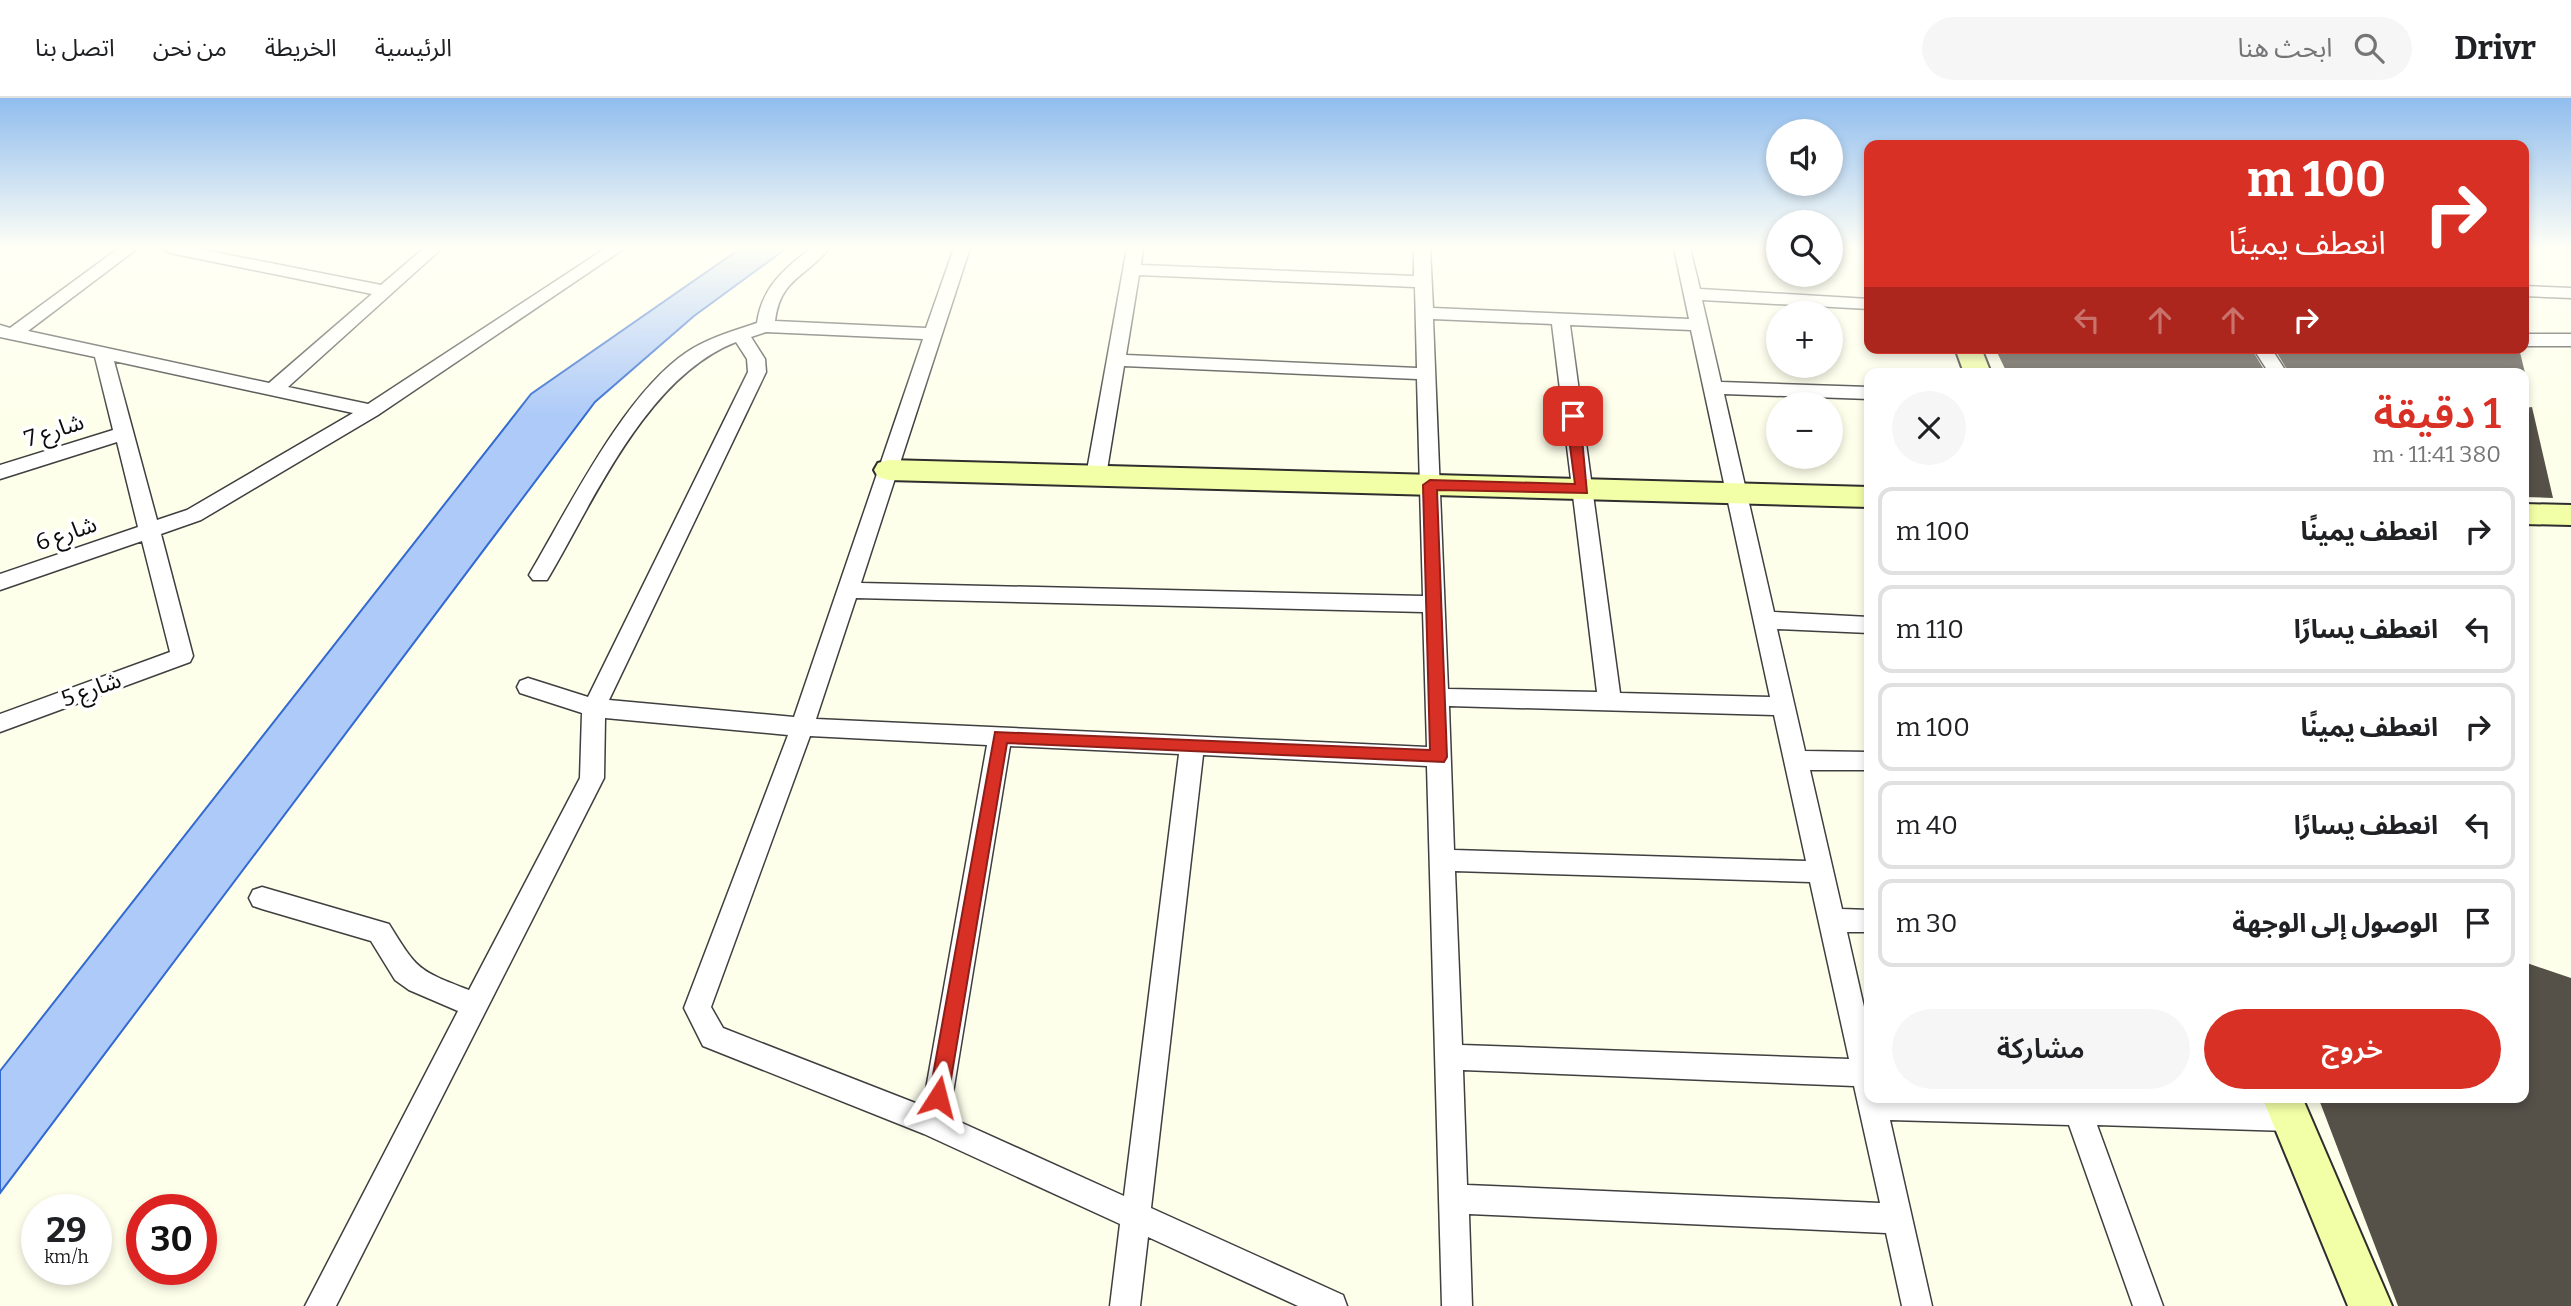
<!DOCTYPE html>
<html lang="ar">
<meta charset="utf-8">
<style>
body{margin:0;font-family:Bitter,"Noto Sans Arabic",serif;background:#f6f6f6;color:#202124;direction:rtl;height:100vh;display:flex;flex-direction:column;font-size:26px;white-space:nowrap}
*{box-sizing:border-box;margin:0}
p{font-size:23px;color:#757577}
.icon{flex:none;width:38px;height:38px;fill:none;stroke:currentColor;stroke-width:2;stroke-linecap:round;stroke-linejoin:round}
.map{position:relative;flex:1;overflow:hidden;direction:ltr}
.details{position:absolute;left:1864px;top:270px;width:665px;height:735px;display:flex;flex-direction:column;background:#fff;border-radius:14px;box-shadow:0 4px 10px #0003;direction:rtl}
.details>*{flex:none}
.hud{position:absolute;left:1864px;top:42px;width:665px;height:214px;border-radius:14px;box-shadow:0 4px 10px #0003;direction:rtl;background:#d93025;color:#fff;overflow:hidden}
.fabs{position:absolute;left:1766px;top:21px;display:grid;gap:14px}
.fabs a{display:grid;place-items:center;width:77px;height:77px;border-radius:50%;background:#fff;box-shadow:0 4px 10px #0003;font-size:35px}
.speed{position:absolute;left:21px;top:1096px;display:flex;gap:14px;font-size:35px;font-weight:700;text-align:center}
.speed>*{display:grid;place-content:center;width:91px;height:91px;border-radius:50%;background:#fff;box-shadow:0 4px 10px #0003;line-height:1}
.speed small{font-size:18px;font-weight:400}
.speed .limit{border:10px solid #d22;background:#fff;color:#111}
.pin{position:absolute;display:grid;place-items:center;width:60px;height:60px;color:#fff;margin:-30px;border-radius:14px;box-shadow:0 4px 10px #0006}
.me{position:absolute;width:77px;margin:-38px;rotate:9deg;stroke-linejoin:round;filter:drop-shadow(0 0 5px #0008)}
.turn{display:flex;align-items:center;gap:24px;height:147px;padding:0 28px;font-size:32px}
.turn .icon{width:91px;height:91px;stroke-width:2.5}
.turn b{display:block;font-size:49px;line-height:60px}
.lanes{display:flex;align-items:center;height:66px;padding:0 28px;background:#0003;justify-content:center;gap:35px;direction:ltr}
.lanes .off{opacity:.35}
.round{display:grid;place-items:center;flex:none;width:74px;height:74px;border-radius:37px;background:#f6f6f6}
.overview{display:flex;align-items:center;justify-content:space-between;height:119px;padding:0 28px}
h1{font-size:42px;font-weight:600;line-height:52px;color:#d93025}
.action{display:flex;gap:14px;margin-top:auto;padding:14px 28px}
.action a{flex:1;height:80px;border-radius:42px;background:#d93025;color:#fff;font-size:28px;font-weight:600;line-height:80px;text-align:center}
.action a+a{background:#f6f6f6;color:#202124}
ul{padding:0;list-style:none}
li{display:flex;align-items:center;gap:21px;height:88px;margin:0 14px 10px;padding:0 14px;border:4px solid #e0e0e0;border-radius:14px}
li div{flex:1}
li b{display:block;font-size:26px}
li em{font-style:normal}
header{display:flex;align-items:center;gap:42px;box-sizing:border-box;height:98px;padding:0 35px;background:#fff;border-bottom:2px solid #e0e0e0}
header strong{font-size:33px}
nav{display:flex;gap:38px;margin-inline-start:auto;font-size:24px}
.search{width:490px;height:63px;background:#f6f6f6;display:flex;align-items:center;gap:18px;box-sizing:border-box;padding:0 24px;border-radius:38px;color:#757577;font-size:26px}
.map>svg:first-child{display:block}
.water{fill:#adcaf8;stroke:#326ad2;stroke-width:2}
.building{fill:#555048}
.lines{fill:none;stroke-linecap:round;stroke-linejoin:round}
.street-casing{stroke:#3f3f3f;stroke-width:3}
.secondary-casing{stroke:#2e2e2e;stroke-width:4}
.street{fill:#fff;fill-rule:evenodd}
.secondary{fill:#f3ffa6;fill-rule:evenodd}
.route{fill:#d93025;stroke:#8d1f18;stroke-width:2}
.labels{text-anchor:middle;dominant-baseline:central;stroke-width:7;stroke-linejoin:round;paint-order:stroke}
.street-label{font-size:23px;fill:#0c0c0c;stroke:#fff}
</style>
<header>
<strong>Drivr</strong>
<div class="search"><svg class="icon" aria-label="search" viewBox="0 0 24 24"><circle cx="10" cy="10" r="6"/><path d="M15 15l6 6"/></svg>ابحث هنا</div>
<nav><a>الرئيسية</a><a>الخريطة</a><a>من نحن</a><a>اتصل بنا</a></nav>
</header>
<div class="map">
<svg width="2571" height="1208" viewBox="0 0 2571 1208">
<rect width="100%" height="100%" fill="#feffeb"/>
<path class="water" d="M741 150H787L694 218 595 304 0 1095V973L531 296Z"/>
<path class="building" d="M1995 250H2251L2266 275H2007Z
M2274 250H2519L2525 275H2289Z
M2532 309 2553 400 2524 399V310Z
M2524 864 2571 880V1208H2398L2318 999H2524Z"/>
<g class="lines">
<defs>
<path id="street" d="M119 150H138L28 233 269 285 372 196 170 155 162 150H194L381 187 424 150H442L288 289 368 306 606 150H625L378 317 201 422 161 436 193 558 190 564 0 634V616L170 554 142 443 0 492V476L138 429 117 344 0 381V367L113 332 95 259 0 239V227L10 230ZM114 263 353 315 187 412 157 422Z
M811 150H829C807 179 780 180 775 223L926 230 954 150H970L861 485 1423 498 1417 281 1124 268 1106 378 1103 383H1089L1086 378 1127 150H1143L1141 167 1414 178V150H1430L1433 210 1689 221 1674 150H1690L1700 191 1869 201V211L1702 202 1721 284 1869 289V301L1724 296 1774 514 1869 519V535L1777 531 1805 653 1869 654V672H1810L1842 811 1869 812V834H1847L1869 931V999L2078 1000 2291 1005 2301 1009 2305 1019 2301 1029 2291 1033 2097 1027 2163 1208H2133L2069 1027 1890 1022 1932 1208H1902L1886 1135 1469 1116 1472 1208H1442L1427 668 1203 657 1151 1110 1343 1197 1347 1208H1298L1148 1139 1140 1208H1110L1120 1126 924 1036 703 948 684 910 788 637 605 620 604 680 336 1208H305L458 913 409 892 395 882 371 843 262 811 253 808 249 800 253 792 262 789 389 826C418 873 418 872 469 892L580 680 582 615 520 595 517 589 520 583 528 580 588 599 748 274 747 261 736 244C646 279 594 403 547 482H533L529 477C568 411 624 296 687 254 708 240 733 233 757 225 762 189 784 171 811 150ZM1139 177 1415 189 1417 270 1126 257ZM1433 221 1552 226 1597 594 1448 591ZM1570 227 1691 232 1770 599 1620 595ZM766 234 923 241 794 619 609 602 766 274 765 261 751 239ZM856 500 1423 514 1427 649 816 621ZM1449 608 1774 617 1806 763 1454 752ZM810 638 987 647 923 1008 723 930 711 909ZM1010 648 1179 656 1124 1098 949 1019ZM1455 773 1810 784 1849 961 1462 947ZM1463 972 1854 988 1880 1105 1467 1087Z
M2524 188 2571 190V200L2524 198Z
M2524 236H2571V248H2524Z
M2253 250H2271L2287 275H2269Z"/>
<path id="secondary" d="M1955 250H1981L1991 275H1964Z
M888 362 1869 389V409L888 382 878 379 874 372 878 365Z
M2524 406 2571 407V427L2524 426Z
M2262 999H2302L2392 1208H2348Z"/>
</defs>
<use href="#street" class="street-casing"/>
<use href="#secondary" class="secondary-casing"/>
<use href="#street" class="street"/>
<use href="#secondary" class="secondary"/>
</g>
<linearGradient id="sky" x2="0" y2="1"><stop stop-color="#90bdee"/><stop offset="0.47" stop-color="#fffff6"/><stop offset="1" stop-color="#fffff6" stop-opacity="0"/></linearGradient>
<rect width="2571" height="319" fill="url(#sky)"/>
<path class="route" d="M1573 314 1580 318 1587 395 1437 392 1447 659 1444 664 1007 645 948 999 945 1006 938 1009 931 1006 929 999 995 634 1430 652 1423 387 1430 382 1575 386 1566 318Z"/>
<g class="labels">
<g class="street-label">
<text transform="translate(54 332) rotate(-18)">شارع 7</text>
<text transform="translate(66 435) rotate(-19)">شارع 6</text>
<text transform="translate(91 591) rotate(-20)">شارع 5</text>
</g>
</g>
</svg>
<div class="fabs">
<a><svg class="icon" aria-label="sound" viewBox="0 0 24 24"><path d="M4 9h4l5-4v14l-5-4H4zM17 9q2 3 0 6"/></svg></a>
<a><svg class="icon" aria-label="search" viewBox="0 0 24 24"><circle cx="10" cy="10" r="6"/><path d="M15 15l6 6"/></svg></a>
<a>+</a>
<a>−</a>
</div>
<div class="speed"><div>29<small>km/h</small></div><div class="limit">30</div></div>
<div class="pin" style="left:1573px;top:318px;background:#d93025"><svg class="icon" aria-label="arrive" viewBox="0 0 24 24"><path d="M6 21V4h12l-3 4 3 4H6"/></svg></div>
<svg class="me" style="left:938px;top:999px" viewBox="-20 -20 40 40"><path d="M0-17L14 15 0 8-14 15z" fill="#d93025" stroke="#fff" stroke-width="4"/></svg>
<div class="hud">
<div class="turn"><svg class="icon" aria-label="right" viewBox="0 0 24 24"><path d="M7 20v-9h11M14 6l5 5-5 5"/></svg><div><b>100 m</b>انعطف يمينًا</div></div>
<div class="lanes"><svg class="icon off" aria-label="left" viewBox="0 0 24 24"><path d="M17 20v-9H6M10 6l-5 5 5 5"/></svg><svg class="icon off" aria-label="ahead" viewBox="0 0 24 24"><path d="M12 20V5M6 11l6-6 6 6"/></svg><svg class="icon off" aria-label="ahead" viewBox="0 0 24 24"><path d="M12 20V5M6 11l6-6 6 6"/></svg><svg class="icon" aria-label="right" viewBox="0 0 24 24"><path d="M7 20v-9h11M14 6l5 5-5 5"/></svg></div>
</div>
<section class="details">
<div class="overview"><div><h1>1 دقيقة</h1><p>380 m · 11:41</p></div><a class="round"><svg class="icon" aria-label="close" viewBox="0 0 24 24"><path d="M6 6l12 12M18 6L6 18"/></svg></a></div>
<ul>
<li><svg class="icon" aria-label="right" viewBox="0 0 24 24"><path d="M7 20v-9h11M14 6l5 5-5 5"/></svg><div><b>انعطف يمينًا</b></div><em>100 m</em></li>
<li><svg class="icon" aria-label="left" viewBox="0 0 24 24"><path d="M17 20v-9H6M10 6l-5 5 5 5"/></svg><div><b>انعطف يسارًا</b></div><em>110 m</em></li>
<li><svg class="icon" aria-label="right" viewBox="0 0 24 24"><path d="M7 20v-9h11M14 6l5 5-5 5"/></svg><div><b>انعطف يمينًا</b></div><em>100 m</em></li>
<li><svg class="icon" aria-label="left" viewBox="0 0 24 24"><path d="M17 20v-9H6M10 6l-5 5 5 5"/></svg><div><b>انعطف يسارًا</b></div><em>40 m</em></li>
<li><svg class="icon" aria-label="arrive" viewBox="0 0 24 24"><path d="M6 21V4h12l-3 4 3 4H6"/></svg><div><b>الوصول إلى الوجهة</b></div><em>30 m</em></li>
</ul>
<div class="action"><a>خروج</a><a>مشاركة</a></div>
</section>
</div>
